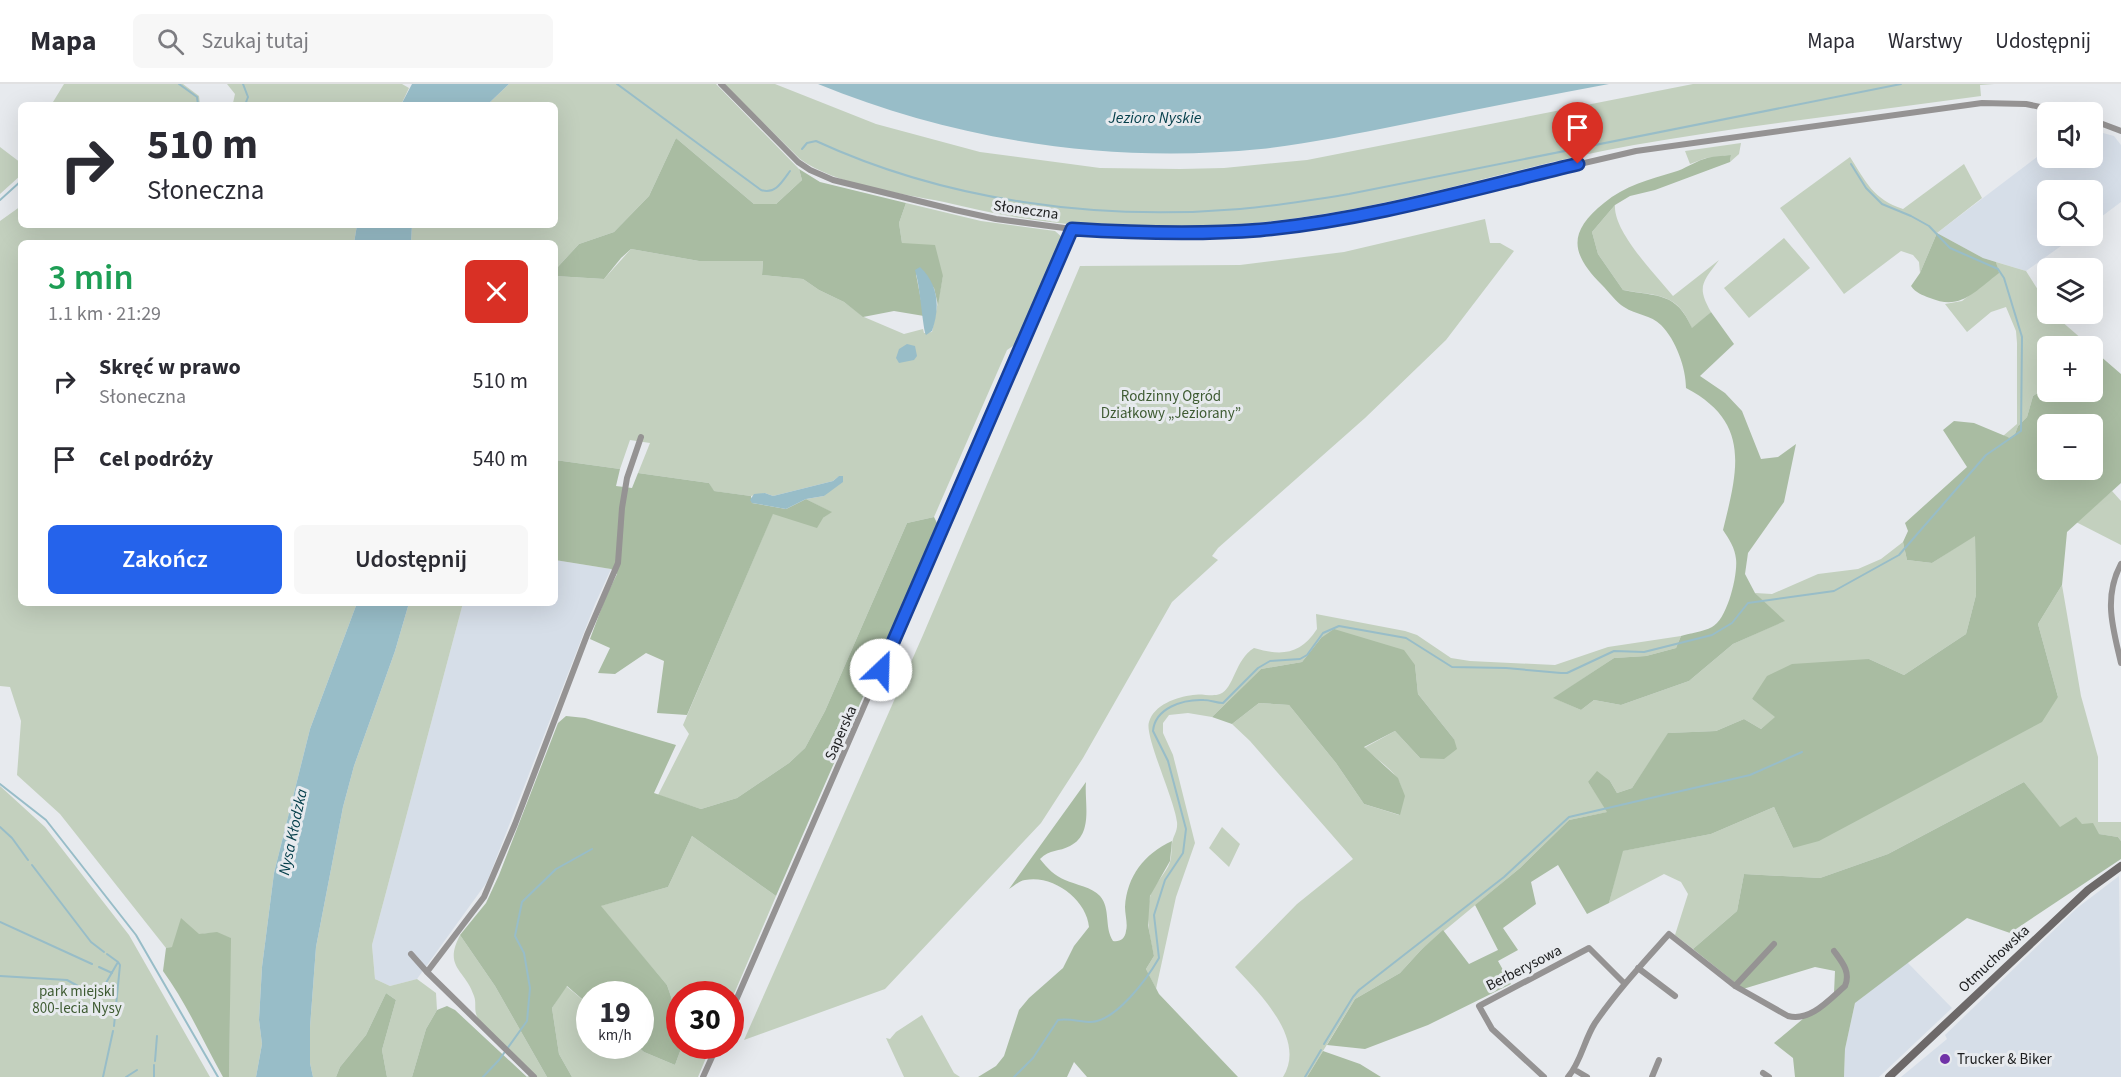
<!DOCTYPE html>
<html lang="pl">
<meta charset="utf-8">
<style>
body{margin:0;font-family:"Source Sans 3",sans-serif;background:#f7f7f7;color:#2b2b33;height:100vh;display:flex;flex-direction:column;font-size:22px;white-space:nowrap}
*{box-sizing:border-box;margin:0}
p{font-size:20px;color:#7c7c81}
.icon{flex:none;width:33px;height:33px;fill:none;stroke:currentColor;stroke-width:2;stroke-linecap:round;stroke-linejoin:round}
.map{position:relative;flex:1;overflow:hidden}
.drawer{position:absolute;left:18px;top:156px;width:540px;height:366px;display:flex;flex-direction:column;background:#fff;border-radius:9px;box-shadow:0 6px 24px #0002}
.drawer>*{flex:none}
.guide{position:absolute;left:18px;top:18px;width:540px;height:126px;border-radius:9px;box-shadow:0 6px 24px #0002;background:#fff;color:#2b2b33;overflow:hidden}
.tools{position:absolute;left:2037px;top:18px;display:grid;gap:12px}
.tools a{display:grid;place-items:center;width:66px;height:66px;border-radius:9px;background:#fff;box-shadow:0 6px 24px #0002;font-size:30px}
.speed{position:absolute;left:576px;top:897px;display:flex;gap:12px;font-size:30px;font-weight:700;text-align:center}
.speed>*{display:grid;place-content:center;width:78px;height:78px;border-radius:50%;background:#fff;box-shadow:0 6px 24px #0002;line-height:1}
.speed small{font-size:15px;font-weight:400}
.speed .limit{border:9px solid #d22;background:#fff;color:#111}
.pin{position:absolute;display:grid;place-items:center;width:51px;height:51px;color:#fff;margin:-62px -26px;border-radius:50% 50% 50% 0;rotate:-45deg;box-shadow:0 0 6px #0007}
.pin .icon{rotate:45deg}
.me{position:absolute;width:66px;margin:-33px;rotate:24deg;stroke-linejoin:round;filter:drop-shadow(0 0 4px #0008)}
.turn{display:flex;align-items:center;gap:21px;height:126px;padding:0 30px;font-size:27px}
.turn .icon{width:78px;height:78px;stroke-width:2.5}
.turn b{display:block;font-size:42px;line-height:51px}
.round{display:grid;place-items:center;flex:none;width:63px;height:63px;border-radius:9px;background:#f7f7f7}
.headline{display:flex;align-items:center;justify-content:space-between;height:102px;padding:0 30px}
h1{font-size:36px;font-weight:600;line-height:45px;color:#1e9e55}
.primary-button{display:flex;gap:12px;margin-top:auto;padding:12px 30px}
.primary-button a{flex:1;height:69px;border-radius:9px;background:#2563eb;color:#fff;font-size:24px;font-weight:600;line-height:69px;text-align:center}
.primary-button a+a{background:#f7f7f7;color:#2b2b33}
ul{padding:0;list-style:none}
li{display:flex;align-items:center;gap:18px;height:78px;padding:0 30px}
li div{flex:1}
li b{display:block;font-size:22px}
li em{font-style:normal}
header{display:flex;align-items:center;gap:36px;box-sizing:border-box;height:84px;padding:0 30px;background:#fff;border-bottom:2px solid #e1e1e2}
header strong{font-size:28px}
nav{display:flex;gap:33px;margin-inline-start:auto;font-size:21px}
.search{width:420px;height:54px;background:#f7f7f7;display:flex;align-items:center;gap:15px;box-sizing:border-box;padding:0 21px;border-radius:9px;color:#7c7c81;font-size:22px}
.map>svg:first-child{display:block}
.built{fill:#d6dee8}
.green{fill:#c3d0be}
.forest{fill:#a9bca2;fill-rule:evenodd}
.water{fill:#98bdc8}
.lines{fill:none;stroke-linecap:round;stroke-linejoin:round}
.stream{stroke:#98bdc8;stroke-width:2}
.minor{stroke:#959393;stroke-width:6}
.secondary{stroke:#6d6969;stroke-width:8}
.route-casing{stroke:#184099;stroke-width:15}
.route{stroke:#2563eb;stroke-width:10}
.poi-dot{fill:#7032a7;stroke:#e7eaee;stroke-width:2}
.labels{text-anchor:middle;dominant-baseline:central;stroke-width:6;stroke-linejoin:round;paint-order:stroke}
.street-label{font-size:15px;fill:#1b1c1d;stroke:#e7eaee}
.park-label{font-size:15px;fill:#3e5b32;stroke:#e7eaee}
.poi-label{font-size:15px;fill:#1b1c1d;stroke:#e7eaee;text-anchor:start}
.water-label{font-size:16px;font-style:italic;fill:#043e4a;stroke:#e7eaee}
</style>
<header>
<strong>Mapa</strong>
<div class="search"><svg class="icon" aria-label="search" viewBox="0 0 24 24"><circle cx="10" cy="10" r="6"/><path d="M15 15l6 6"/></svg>Szukaj tutaj</div>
<nav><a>Mapa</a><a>Warstwy</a><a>Udostępnij</a></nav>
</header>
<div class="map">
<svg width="2121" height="993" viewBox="0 0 2121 993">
<rect width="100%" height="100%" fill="#e7eaee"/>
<path class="built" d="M2103 49 2114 52 2121 61V118L2093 139 2092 106H2048V152H2075L2026 187 1983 174 1937 149 2045 67 2057 84 2071 74H2092L2093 57Z
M555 476 611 485 595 520 487 798 417 895 390 902 375 895 372 861 463 519H555Z
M2119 792 2121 993H1901L1947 955 1945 951 2077 824Z
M1907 878 1952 924 1879 993H1844L1845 965 1855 919Z"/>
<path class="green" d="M64 0H183L199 12 200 21H59L53 18Z
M227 0H402L409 4 401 21H229L233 19 235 10Z
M509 0H716L799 85 802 96 776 120H754L676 54 649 112 614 148 579 160 555 186V159H411L412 141H555V21H487Z
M724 0H775L876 40 980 68 1100 84 1180 85 1224 84 1307 76 1693 0H1994L1980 1 1981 12C1866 28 1749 41 1634 61 1543 77 1454 105 1363 123 1251 145 1129 152 1015 133 991 129 967 123 944 118 900 109 836 101 800 75Z
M1741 59 1739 70 1730 78 1731 71 1706 74 1690 80 1685 67Z
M0 63 21 79V91L0 110Z
M1850 73C1866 98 1873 115 1903 125L1964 80 1982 114 1937 149 1920 189 1919 178 1913 171 1901 167 1844 210 1780 124Z
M906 119 981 137 1055 147 1063 154 1016 260 1007 266 934 433 907 439 825 627 805 664 789 679 737 714 701 725 658 711 689 650 683 641 773 429 823 434 831 428 806 415 824 412 839 392 833 397 773 412 765 409 751 412 713 407 709 399 638 389 650 359 630 356 620 385 555 376V192L604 195 631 165 699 177H763L762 191 803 195 819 206 844 218 864 233 904 250 923 245 924 249 932 248 943 192 902 159 899 139Z
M1615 121C1613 148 1656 191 1673 212L1719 176C1703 198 1696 202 1711 228L1692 245C1678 208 1657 212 1623 206L1598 170 1592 148Z
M21 122V141H357L354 159H21V519H357L310 645 274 789 262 883 259 936 262 960 256 993H229L230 854C196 839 194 863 166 864L60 730 17 691 21 637 10 603 0 602V137Z
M1485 135 1490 159H1500L1514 167 1446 256 1365 334 1218 464 1212 472 1218 476 1172 518 1083 674 1041 739 885 905 744 956 923 551 1080 182 1240 181 1344 168Z
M1784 154 1810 184 1749 234 1724 204Z
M1996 178 2026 187 2047 220 2048 230H2053L2090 262H2048L2047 303 2033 312 2027 333 2018 342 2015 350 2010 354 2003 352 2017 340V259L2016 247 2006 223 1991 228 1967 248 1945 220 1962 217 1998 189Z
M2112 407 2121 417V461L2076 438Z
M1975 451 1976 511 1966 550 1904 591 1869 575 1752 615 1776 633 1761 645 1744 635 1716 647 1669 649 1632 704 1617 709 1610 697 1588 698 1608 728 1569 736 1520 784 1421 866 1400 889 1355 915 1307 993H1283C1307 955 1259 909 1235 883L1297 820 1353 775 1250 657 1232 640 1259 619 1289 621 1336 679 1364 720 1399 731C1412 695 1388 685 1364 664L1395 647 1420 674 1454 655 1418 610 1415 581 1321 554 1302 578 1261 585 1212 633 1188 629 1169 631 1163 639V649L1173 671 1195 759 1176 813 1156 905 1146 885 1154 872C1150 853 1145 832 1150 813 1153 800 1166 790 1170 778 1172 772 1171 765 1172 760 1173 751 1178 748 1177 738 1175 717 1144 651 1149 638 1154 621 1176 613 1193 611 1201 609 1212 613 1220 610 1234 605 1235 575 1254 564 1281 572 1300 571 1317 545L1316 530 1405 547 1417 551 1451 574 1470 577 1555 581 1608 563 1681 552 1676 564 1646 572 1614 574 1554 614 1581 626 1594 616 1621 621 1689 597 1733 560 1784 537 1755 509 1772 510 1818 490 1858 485 1881 475 1903 458 1907 476 1932 479Z
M2062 501 2081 612 2098 673V738H2121V757L2118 753 2060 744 2024 698 1888 770 1820 794 1744 790 1737 827 1693 865 1675 851 1688 810 1681 798 1664 790 1609 819 1622 767 1711 750 1774 723 1793 764 2058 613 2038 540Z
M409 519H463L372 861 375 895 390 902 417 895 436 909 437 926 426 945 412 993H387L382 966 396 916 386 909 366 951 340 983 336 993H313L310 979V943L316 863 343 723 354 682 395 567Z
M0 702 45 743 129 851 210 993H0Z
M1222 743 1240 760 1229 783 1209 764Z
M692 752 776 812 731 917 730 910H680L679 936 667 901 600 822 668 803Z
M460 851 495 902 547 993H527L532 988 478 935C473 925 477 920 474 912 465 885 443 884 460 851Z
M566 902 589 921 590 962H637L644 968 675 981 682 962H711L698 993H572L559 970 552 924Z
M922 931 954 989 960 993H904L886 954 890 955 896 948Z"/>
<path class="forest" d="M676 54 754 120H776L802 96 799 85 820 98 906 119 899 139 902 159 935 161 943 192 938 221 934 204 916 190 924 232 894 227 863 233 844 218 819 206 803 195 762 191 763 177H699L631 165 621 174 604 195 555 192V186L579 160 614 148 649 112Z
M1731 71 1730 78 1655 106 1630 112 1615 121 1592 148 1598 170 1623 206C1659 213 1676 208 1692 244L1711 228 1734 260 1700 292 1725 309 1742 327 1761 375 1778 373 1796 360 1784 418 1748 469 1745 490 1755 509 1785 537 1733 560 1689 597 1621 621 1594 616 1581 626 1553 614 1614 574 1646 572 1676 564 1681 552C1690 549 1703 548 1712 543 1727 536 1738 491 1736 475 1735 464 1729 455 1723 446 1738 385 1751 338 1686 304 1686 284 1676 256 1661 241 1651 231 1636 231 1624 223 1616 218 1609 208 1602 201 1570 169 1568 148 1604 119 1624 102 1650 95 1674 88 1685 85 1694 78 1704 75 1712 72 1722 72 1731 71Z
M1937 149 1983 174 1996 178 1999 189C1975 207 1961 227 1930 214 1922 211 1916 209 1911 202L1920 189Z
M2099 271 2121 290V399L2067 448 2062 501 2038 540 2058 613 2042 638 1819 757 1793 764 1774 723 1711 750 1623 767 1609 819 1587 830 1558 781 1531 798 1536 820 1503 844 1518 866 1498 877 1511 900 1428 941 1365 965 1327 961 1355 915 1400 889 1421 866 1443 846 1469 880 1498 866 1475 821 1520 784 1569 736 1607 728 1588 698 1597 687 1610 697 1617 709 1632 704 1668 649 1716 647 1744 635 1761 645 1775 633 1752 615 1767 592 1792 580 1869 575 1904 591 1966 550 1976 511 1975 452 1932 479 1907 476 1903 458 1908 447 1905 439 1967 383 1943 346 1954 337 1974 339 2010 354 2015 350 2018 342 2027 333 2033 312 2047 303 2048 308H2092L2093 275ZM2048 340H2092V386H2048Z
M555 376 620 385 616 402 632 404 638 389 709 399 714 407 751 412 752 419 786 425 806 415 832 428 823 434 817 444 773 430 687 631 657 629 664 577 646 569 615 590 598 589 610 564 590 555 606 512 617 490 611 485 555 476Z
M934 433 938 441 776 812 692 752 668 803 601 822 667 901 679 936 680 962H682L675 981 644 968 637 962H640V910H590L589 921 567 902 552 924 559 970 572 993H547L495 902 460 851 486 819 499 791 558 639 566 632 585 634 676 661 654 709 701 725 737 714 789 679 805 664 825 627 907 439Z
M1334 545 1404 566 1415 581 1418 610 1454 655 1457 665 1444 675 1420 674 1395 647 1364 663 1398 694 1405 712 1400 731 1364 720 1336 679 1289 621 1259 619 1232 640 1212 633 1261 585 1302 578 1321 554Z
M1086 698C1084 718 1094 750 1070 762 1059 768 1050 765 1040 775 1047 784 1055 792 1065 796 1076 801 1092 803 1100 812 1111 825 1104 843 1113 857 1120 858 1125 855 1126 847 1128 840 1125 831 1125 823 1127 792 1144 770 1172 757L1170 777 1150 812 1148 841 1154 872 1146 885 1159 910 1238 993H1087L1074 978 1067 993H978L996 982 1004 972 1019 926 1029 914 1063 884 1074 862 1089 843C1087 816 1053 790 1025 796 1019 797 1014 802 1009 805Z
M2024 698 2060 743 2076 733 2082 740 2093 739 2099 750 2118 753 2121 757V775L2010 849 1967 834 1855 919 1845 965 1844 993H1795L1793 974 1774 959 1834 909 1835 887 1815 883 1743 905 1693 865 1737 827 1744 790 1820 794 1888 770Z
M181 834 199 850 217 848 231 854 229 993H223C203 957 187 920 163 887L166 864 172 863Z
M386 909 396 916 382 966 387 993H336L340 983 366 951Z
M447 922 455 926 527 993H412L426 945 437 926Z
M1323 967 1360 980 1381 993H1307Z"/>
<path class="water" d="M412 0H509L487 21H401Z
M818 0H1609C1539 13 1469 27 1400 41 1354 50 1308 60 1261 65 1111 80 957 57 818 0Z
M357 141H412L411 159H354Z
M920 183C939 201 940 224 932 247L926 251C923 246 920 203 916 190L915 186Z
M907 260 915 262 917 272 914 276 899 279 896 274 899 265Z
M839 392H843V398L824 412 806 415 786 425 752 419 750 416 754 410 765 409 773 412 833 397Z
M357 519H409L395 567 354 682 343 723 316 863 310 943V979L313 993H256L262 960 259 936 262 883 274 789 310 645Z"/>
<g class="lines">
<path class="stream" d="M179 0 197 13 198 21
M243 0 248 13 245 21
M617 0 761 106C775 111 782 98 790 87
M802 65 807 59 816 57C946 117 1097 137 1240 125 1276 122 1313 116 1349 110L1901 0
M0 116 21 97
M0 700 46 736 136 851 218 993
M0 743 12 754 28 776
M32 781 91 858 104 868
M0 838 92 880
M107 870 118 878
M99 883 112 889
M0 892 67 896 78 902
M82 903 99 911 118 878 120 881 114 942
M1324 960 1353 913 1359 906 1504 793 1569 733 1750 691 1802 668
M155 977 157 952
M103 993 113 947
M126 993 137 986
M154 993V981
M483 993 499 976 527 937 530 904 524 869 515 852 522 818 556 785 592 765
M1014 993 1033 974 1058 936C1069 934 1080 938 1091 938 1116 937 1147 895 1159 874L1154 831 1165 796 1183 769 1186 745 1168 677 1153 647C1155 624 1183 615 1204 616 1211 616 1216 619 1223 619L1258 584 1270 577 1300 575 1307 571 1323 549 1339 542 1406 554 1452 583 1506 584 1561 589H1567L1614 567 1644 568 1712 551 1732 539 1748 519 1834 507 1899 471 1986 371 2021 347 2022 253 2004 194 1998 185 1950 164 1929 142 1911 132 1882 120 1866 104 1851 80
M1305 993 1321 966"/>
<path class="minor" d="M721 0 798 78 810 86 833 96 955 126 996 135 1072 145 1142 149 1260 145 1365 130 1636 67 1982 19 2026 20 2065 28
M2092 36 2121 47
M2121 480C2103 514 2113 544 2121 579
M411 870 427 888 534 993
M1638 884 1675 912
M427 888 484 813 515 740 587 551 618 479 622 424 627 394 641 353
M1735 902 1774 860
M730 930 1072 145
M1575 986 1587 993
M1763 989 1769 993
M703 993 717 962
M1544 993 1492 945 1479 922 1589 864 1625 900
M1568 993C1581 978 1584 956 1595 939 1617 907 1643 879 1669 850L1735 902 1788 932C1810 938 1829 916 1845 902 1851 888 1842 878 1834 867
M1652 993 1659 976"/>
<path class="secondary" d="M1889 993 2088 806 2121 782"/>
</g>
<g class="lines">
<defs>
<path id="route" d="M881 586 1072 145C1135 149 1197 151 1260 146 1367 136 1473 105 1578 80"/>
</defs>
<use href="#route" class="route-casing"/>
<use href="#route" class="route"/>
</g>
<circle class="poi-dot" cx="1945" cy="975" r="6"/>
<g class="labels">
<g class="street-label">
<text transform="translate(1026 126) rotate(8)">Słoneczna</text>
<text transform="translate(841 649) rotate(-66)">Saperska</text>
<text transform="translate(1994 875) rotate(-43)">Otmuchowska</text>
<text transform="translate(1524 884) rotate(-27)">Berberysowa</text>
</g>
<g class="park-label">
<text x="1171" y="312">Rodzinny Ogród<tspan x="1171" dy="17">Działkowy „Jeziorany”</tspan></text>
<text x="77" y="907">park miejski<tspan x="77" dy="17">800-lecia Nysy</tspan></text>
</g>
<g class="poi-label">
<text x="1957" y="975">Trucker &amp; Biker</text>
</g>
<g class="water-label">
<text x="1155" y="34">Jezioro Nyskie</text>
<text transform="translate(293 748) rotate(-78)">Nysa Kłodzka</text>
</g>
</g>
</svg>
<div class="tools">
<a><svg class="icon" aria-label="sound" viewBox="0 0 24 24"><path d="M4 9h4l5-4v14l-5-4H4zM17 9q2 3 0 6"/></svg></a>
<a><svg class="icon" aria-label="search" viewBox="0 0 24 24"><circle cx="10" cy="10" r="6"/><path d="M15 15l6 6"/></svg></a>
<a><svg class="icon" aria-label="layers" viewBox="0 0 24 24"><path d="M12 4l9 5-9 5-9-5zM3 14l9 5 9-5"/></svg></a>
<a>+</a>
<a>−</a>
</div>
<div class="speed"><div>19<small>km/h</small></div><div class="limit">30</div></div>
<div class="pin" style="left:1578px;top:80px;background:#d93025"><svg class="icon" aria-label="arrive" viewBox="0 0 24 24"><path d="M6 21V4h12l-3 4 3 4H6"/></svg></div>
<svg class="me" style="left:881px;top:586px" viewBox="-20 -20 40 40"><circle r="19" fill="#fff"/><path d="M0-13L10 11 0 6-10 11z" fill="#2563eb"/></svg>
<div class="guide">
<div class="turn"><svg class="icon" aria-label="right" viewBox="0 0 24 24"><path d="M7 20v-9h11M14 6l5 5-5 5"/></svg><div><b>510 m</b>Słoneczna</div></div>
</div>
<section class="drawer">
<div class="headline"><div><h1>3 min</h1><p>1.1 km · 21:29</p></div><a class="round" style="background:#d93025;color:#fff"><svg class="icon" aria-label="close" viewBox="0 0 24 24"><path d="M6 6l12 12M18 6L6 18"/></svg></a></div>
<ul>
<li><svg class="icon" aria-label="right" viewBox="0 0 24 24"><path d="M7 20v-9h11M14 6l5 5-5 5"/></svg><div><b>Skręć w prawo</b><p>Słoneczna</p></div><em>510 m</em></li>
<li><svg class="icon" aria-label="arrive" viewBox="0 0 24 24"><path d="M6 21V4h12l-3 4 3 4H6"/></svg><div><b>Cel podróży</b></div><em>540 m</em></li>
</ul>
<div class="primary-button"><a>Zakończ</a><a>Udostępnij</a></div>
</section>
</div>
